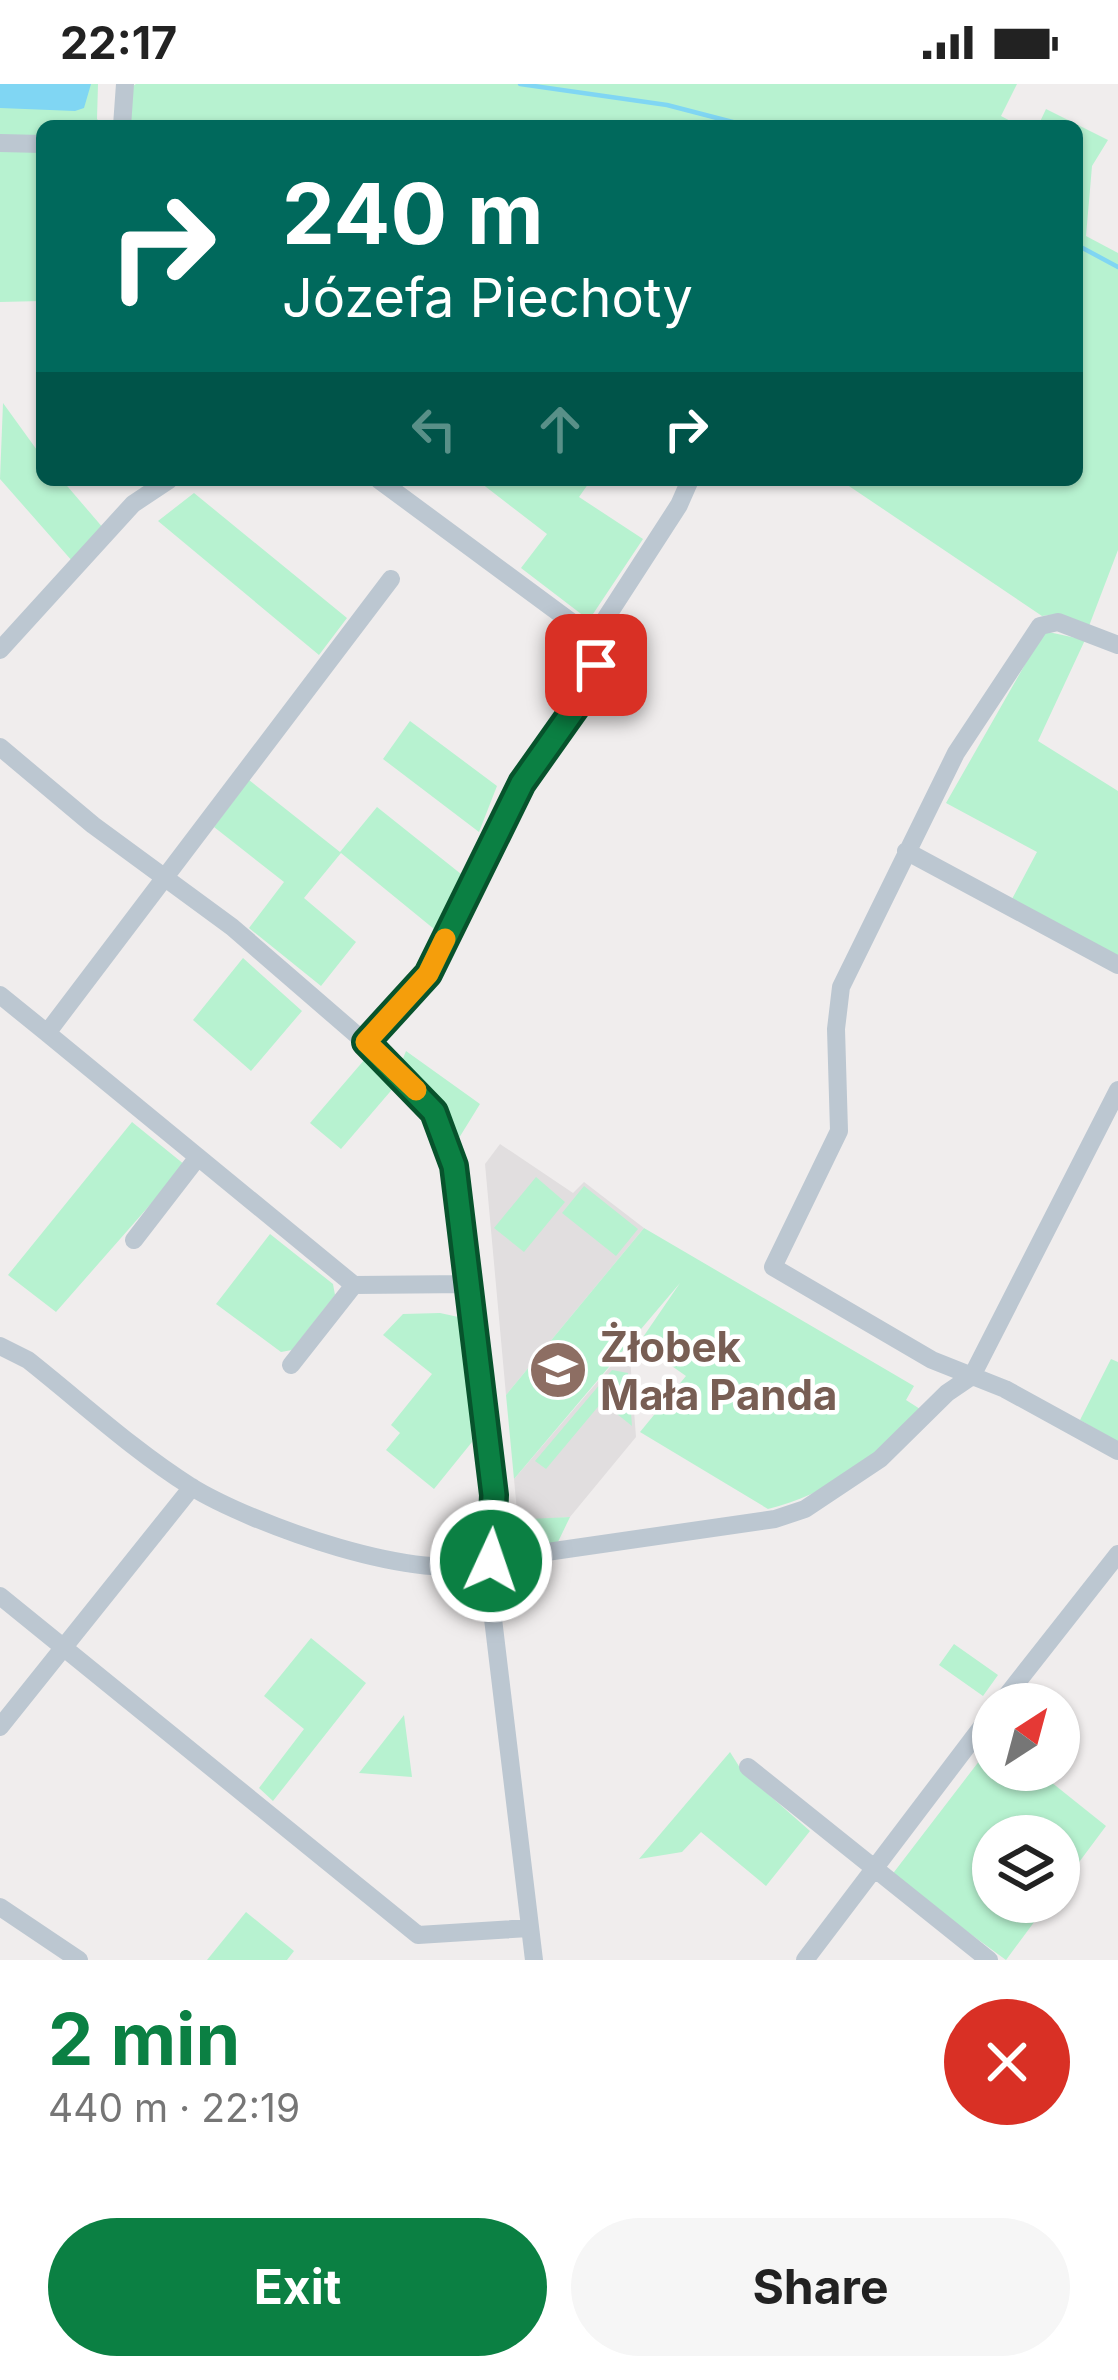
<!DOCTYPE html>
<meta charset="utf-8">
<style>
body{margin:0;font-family:Inter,sans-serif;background:#f6f6f6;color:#222;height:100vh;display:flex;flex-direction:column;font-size:45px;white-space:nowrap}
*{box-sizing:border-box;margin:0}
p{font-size:39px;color:#767676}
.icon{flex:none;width:66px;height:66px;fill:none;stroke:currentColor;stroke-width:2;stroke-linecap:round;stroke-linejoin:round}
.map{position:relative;height:1876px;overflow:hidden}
.sheet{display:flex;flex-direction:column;background:#fff;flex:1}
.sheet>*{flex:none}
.hud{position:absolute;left:36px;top:36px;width:1047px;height:366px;border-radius:18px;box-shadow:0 3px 9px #0004;background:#00695c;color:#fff;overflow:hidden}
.needle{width:78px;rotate:36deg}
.tools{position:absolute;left:972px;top:1599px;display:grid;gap:24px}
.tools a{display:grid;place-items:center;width:108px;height:108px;border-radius:50%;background:#fff;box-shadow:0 3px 9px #0004;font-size:60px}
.pin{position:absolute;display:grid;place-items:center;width:102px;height:102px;color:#fff;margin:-51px;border-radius:24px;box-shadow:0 6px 18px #0006}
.me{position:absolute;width:132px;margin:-66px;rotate:3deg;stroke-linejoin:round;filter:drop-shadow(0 0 9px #0008)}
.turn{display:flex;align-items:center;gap:42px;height:252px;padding:0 48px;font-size:54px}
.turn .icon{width:156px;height:156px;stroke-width:2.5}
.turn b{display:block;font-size:84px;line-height:102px}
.lanes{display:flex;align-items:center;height:114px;padding:0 48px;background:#0003;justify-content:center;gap:60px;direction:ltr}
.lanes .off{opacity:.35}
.round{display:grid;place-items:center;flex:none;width:126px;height:126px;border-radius:63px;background:#f6f6f6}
.head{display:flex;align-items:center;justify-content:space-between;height:204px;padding:0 48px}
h1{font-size:72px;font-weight:700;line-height:90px;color:#0b8043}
.primary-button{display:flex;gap:24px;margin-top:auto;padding:24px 48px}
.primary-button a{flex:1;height:138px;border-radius:72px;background:#0b8043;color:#fff;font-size:48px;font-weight:700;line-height:138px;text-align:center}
.primary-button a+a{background:#f6f6f6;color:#222}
.status{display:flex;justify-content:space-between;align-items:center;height:84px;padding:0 60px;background:#fff;direction:ltr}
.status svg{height:33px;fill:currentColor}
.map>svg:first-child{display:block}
.education{fill:#e1dedf}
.green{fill:#b7f2d0}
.water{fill:#80d6f3}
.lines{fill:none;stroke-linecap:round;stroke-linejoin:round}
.stream{stroke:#80d6f3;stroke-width:4.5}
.minor{stroke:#bcc7d1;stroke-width:18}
.route-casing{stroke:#07532c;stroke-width:30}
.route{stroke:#0b8043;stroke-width:21}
.slow{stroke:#f59e0b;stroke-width:21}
.labels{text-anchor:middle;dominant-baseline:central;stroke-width:9;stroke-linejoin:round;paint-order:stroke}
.education-label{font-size:42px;font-weight:bold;fill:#785e54;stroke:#fff;text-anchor:start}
</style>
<div class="status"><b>22:17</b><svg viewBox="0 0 49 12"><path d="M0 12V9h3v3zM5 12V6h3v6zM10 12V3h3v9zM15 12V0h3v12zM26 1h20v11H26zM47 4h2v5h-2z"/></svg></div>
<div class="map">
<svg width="1118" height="1876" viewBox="0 0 1118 1876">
<rect width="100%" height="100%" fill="#f0eded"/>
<path class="education" d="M500 1060 573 1109 584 1098 644 1144 506 1311 485 1080Z
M629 1261 636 1353 570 1433 518 1437 514 1395Z"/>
<path class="green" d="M0 0H98L97 35 103 42H42V217L0 218Z
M136 0H1017L1001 32 1020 42H126L130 4Z
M1046 25 1108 56 1092 82 1086 152 1118 169V466L1089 542 1057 530 1042 532 840 396H1077V42H1038Z
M3 319 42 373V396H62L104 445 73 478 0 395Z
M477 396H591L579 413 643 455 589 536 521 484 547 450Z
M194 409 347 534 319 571 158 437Z
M1044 547 1085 556 1038 657 1118 707V873L1012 815 1037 768 946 719Z
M410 637 497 702 479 748 383 675Z
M249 696 340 768 377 723 461 790 434 845 341 769 304 814 356 858 321 902 249 844 284 798 214 743Z
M243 874 302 927 251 987 193 936Z
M406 967 480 1020 459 1054 434 1009 402 977Z
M365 975 395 1002 341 1065 310 1039Z
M132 1038 185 1081 56 1228 8 1191Z
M536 1093 565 1118 524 1168 494 1144Z
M584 1102 638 1145 616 1172 562 1129Z
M644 1144 914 1302 906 1316 920 1325C882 1372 827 1411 768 1425L640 1348 686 1292 639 1259 680 1199 514 1395 506 1311Z
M270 1150 333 1200 335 1211 292 1266 281 1268 216 1220Z
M440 1229 463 1234 472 1358 434 1405 386 1366 400 1349 391 1341 432 1290 383 1251 403 1230Z
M1111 1275 1118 1278V1358L1080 1336Z
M612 1286 628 1289 632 1342 602 1318 546 1385 535 1377Z
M570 1433 557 1460 508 1464 509 1436Z
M311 1554 366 1599 273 1717 259 1704 304 1645 264 1612Z
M954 1560 998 1591 983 1612 939 1581Z
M404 1631 412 1693 359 1689Z
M993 1659V1686H1036L1106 1742 1059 1805V1752H993V1818H1049L1006 1876 891 1792Z
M730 1668 742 1687 810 1747 766 1802 701 1748 682 1768 639 1775Z
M246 1828 294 1867 287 1876H207Z"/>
<path class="water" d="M0 0H91L84 24 75 27 0 24Z"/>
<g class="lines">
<path class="stream" d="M520 0 667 21 748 42
M1077 161 1118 183"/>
<path class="minor" d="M122 42 125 0
M0 59 42 60
M379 396 593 554
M391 495 47 949 354 1201 471 1200
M1118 561 1058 538 1040 542 956 669 841 903 836 945 839 1047 773 1183 932 1276 1005 1305 1118 1367
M0 566 133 420 169 396
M0 663 93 741 232 843 366 959 411 1000 447 1054 471 1200 494 1411 491 1518 534 1876
M906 767 1118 881
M0 911 47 949
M366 959 428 890 522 699 590 603 596 581 593 554 679 421 690 396
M134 1156 198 1073
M0 1262 28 1276C81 1318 133 1366 190 1402 249 1439 426 1504 491 1476L775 1435 805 1425 880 1375 947 1309 972 1292 1118 1006
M291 1281 354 1201
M0 1512 418 1851 529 1844
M1000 1620 1118 1470
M0 1643 192 1403
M748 1683 989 1876
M0 1823 79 1876
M805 1876 993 1628"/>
</g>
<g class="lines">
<defs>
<path id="route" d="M491 1477 494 1411 454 1082 434 1028 366 958 428 890 522 699 590 603 596 581"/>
</defs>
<use href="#route" class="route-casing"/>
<use href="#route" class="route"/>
<path class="slow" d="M416 1006 366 958 428 890 445 855"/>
</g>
<defs>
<symbol id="school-disc" viewBox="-11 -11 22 22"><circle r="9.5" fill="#8d6e63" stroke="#fff"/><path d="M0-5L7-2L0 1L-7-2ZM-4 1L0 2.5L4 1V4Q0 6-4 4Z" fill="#fff"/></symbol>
</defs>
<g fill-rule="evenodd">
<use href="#school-disc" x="525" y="1253" width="66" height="66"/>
</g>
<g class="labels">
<g class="education-label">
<text x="600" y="1262">Żłobek<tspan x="600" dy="48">Mała Panda</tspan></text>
</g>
</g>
</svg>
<div class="tools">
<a><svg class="needle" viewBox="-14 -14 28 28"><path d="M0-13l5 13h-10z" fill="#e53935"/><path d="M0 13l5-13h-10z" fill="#767676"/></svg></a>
<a><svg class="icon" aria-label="layers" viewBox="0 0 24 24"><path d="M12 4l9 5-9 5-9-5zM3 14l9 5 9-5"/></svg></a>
</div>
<div class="pin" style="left:596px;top:581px;background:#d93025"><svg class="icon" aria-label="arrive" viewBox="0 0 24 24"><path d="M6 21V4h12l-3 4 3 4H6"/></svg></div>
<svg class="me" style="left:491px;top:1477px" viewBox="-20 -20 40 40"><circle r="17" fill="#0b8043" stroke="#fff" stroke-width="3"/><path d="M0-11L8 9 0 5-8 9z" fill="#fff"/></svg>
<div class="hud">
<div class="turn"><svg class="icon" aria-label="right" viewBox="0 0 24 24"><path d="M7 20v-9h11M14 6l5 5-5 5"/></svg><div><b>240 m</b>Józefa Piechoty</div></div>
<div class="lanes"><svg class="icon off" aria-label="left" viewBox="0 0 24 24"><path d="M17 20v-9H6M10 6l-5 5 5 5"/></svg><svg class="icon off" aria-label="ahead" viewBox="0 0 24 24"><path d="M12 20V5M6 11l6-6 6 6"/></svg><svg class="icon" aria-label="right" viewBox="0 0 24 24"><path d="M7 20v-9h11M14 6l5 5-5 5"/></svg></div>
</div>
</div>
<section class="sheet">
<div class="head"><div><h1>2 min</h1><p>440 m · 22:19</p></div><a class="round" style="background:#d93025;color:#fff"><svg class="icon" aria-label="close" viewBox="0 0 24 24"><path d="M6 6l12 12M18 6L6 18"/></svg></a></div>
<div class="primary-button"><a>Exit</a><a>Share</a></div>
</section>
